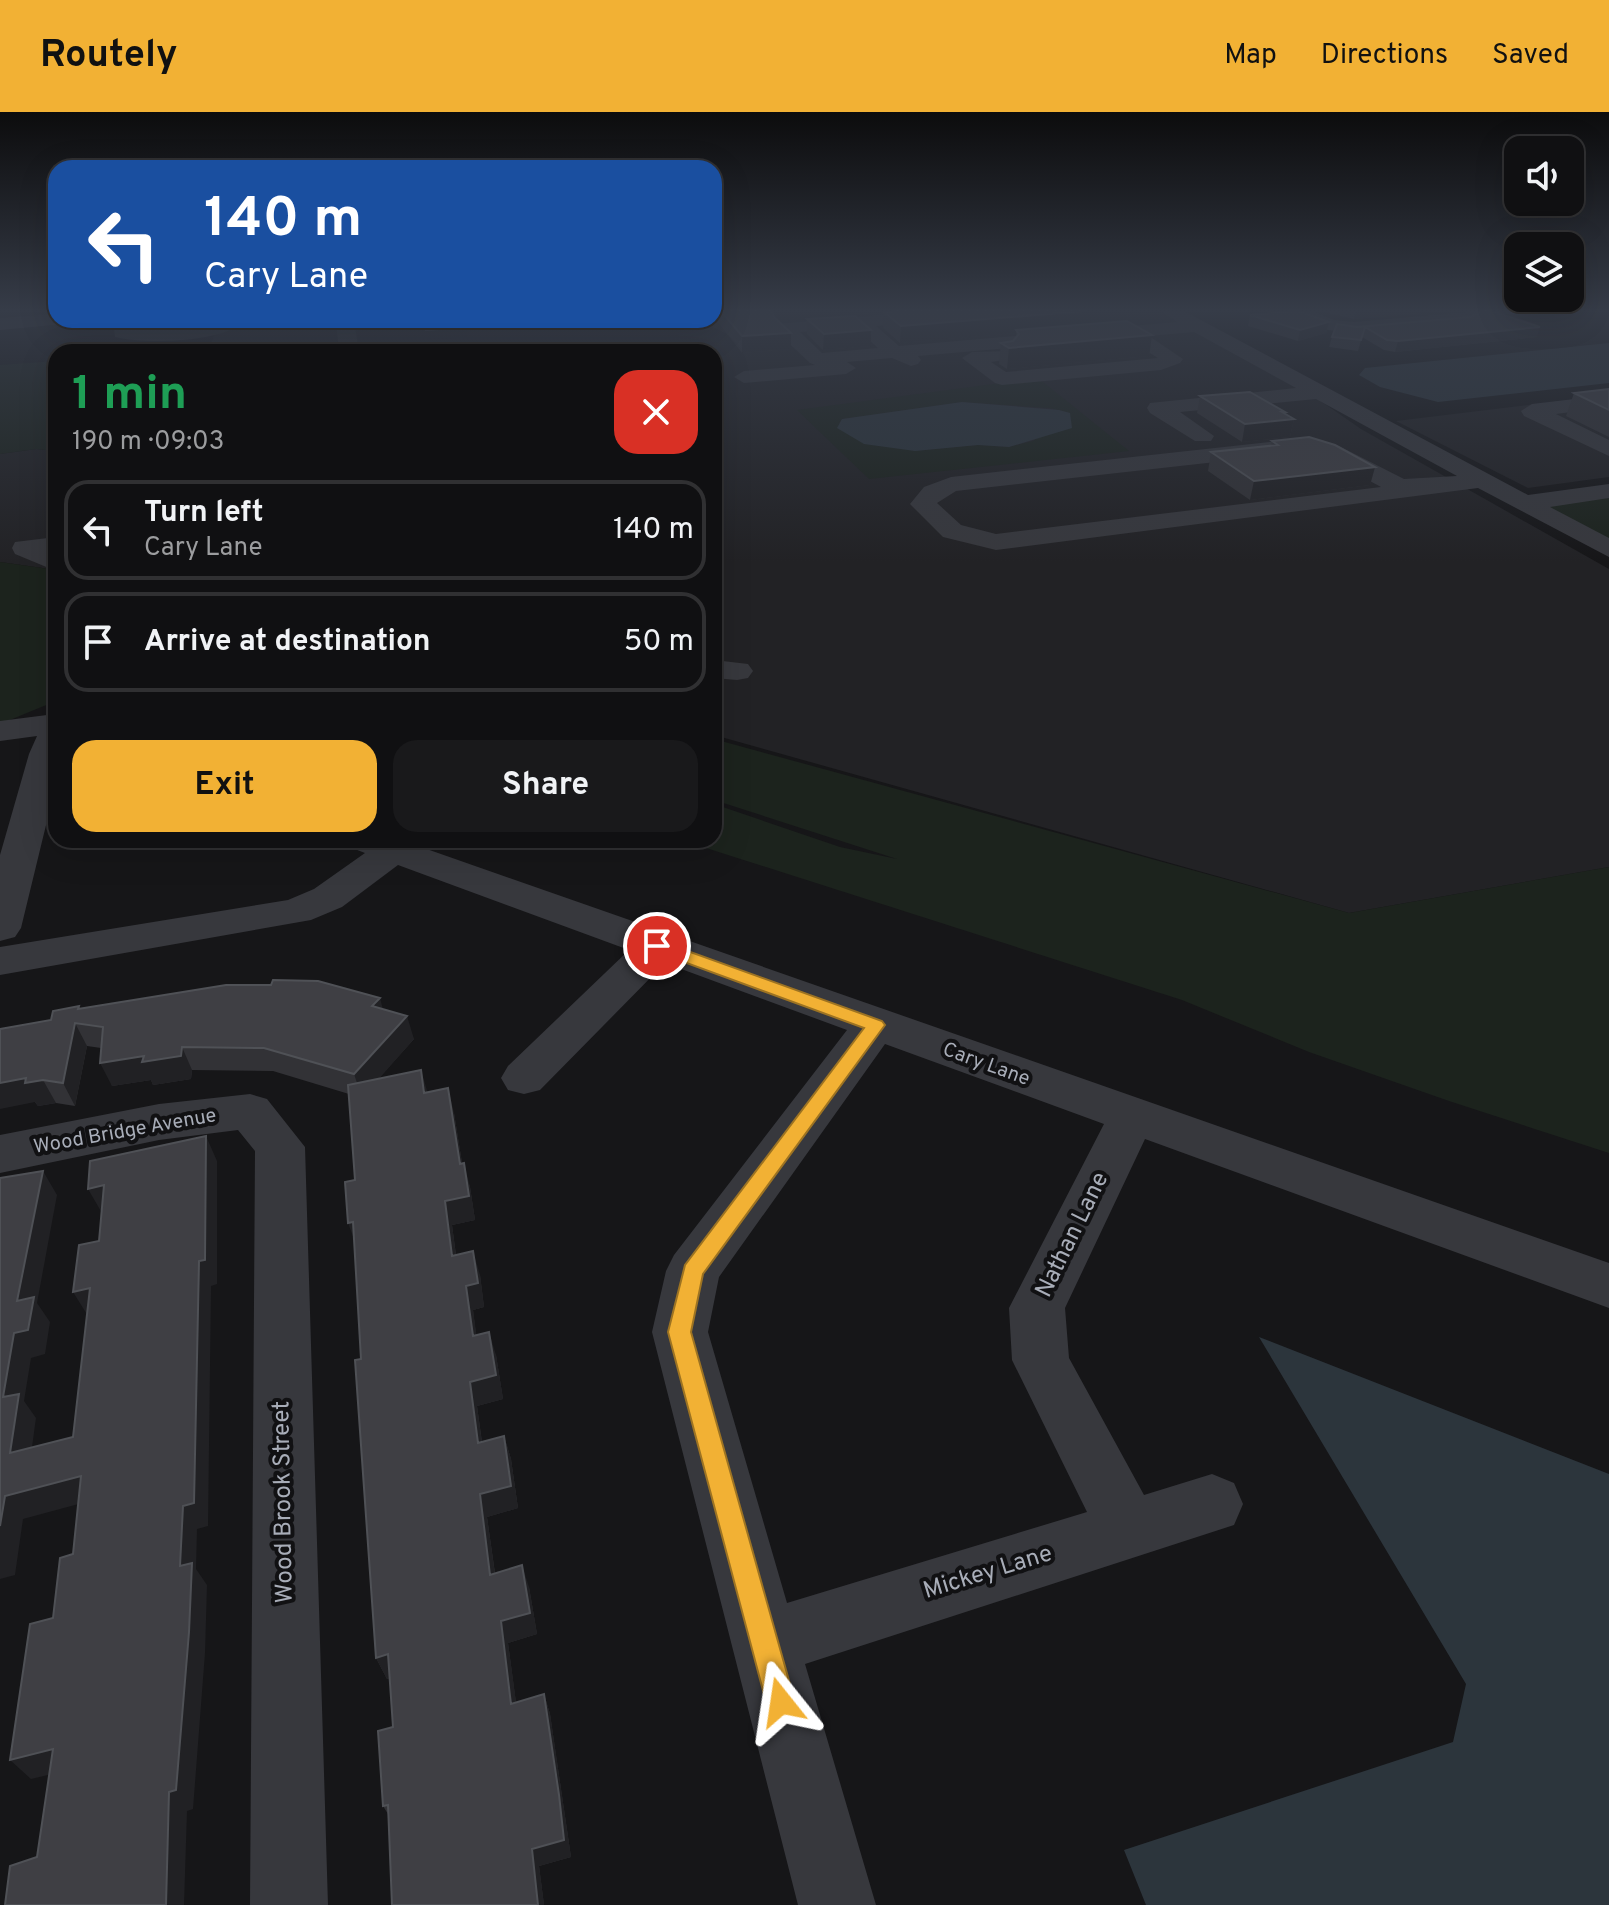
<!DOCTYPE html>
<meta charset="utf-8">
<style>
body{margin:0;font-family:Overpass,sans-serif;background:#19191b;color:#f1f3f6;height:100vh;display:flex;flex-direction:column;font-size:30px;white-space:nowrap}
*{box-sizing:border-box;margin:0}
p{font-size:26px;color:#9c9d9f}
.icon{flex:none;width:44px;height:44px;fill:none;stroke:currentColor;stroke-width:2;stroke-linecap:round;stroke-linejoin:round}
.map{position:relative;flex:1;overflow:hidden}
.details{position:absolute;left:48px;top:232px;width:674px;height:504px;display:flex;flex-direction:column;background:#101012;border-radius:24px;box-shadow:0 8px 32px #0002,0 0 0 2px #303032}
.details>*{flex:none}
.top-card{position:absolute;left:48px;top:48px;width:674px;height:168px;border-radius:24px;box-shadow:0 8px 32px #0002,0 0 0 2px #303032;background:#1a4fa0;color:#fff;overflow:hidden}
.buttons{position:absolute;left:1504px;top:24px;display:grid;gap:16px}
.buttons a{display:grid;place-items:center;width:80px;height:80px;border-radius:16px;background:#101012;box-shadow:0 8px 32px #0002,0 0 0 2px #303032;font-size:40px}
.pin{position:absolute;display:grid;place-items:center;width:68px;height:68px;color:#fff;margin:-34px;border:4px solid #fff;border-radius:50%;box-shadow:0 2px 8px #0007}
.me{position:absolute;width:88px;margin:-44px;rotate:345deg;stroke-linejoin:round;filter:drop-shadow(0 0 6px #0008)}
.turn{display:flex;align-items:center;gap:28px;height:168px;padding:0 24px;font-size:36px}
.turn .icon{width:104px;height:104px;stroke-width:2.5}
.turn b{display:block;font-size:56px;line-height:68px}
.round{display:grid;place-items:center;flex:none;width:84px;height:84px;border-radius:24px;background:#19191b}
.summary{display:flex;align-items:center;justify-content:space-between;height:136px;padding:0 24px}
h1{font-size:48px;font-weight:700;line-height:60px;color:#1e9e55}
.primary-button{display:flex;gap:16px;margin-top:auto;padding:16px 24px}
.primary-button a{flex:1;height:92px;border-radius:24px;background:#f2b134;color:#111;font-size:32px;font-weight:700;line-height:92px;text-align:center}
.primary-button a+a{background:#19191b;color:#f1f3f6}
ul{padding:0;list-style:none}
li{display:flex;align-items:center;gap:24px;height:100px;margin:0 16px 12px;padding:0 8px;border:4px solid #303032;border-radius:24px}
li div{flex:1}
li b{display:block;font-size:30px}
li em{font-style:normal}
header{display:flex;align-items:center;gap:48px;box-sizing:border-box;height:112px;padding:0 40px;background:#f2b134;color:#111}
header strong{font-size:38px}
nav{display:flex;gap:44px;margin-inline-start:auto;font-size:28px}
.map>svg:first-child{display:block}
.built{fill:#222225}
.green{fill:#1c231d;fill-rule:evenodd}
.water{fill:#2c353c}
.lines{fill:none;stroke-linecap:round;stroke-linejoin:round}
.minor{fill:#37383d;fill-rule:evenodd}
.wall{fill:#323236}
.shaded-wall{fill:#212124}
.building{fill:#3f3f44;stroke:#4f5156;stroke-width:2}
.route{fill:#f2b134;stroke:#9d7322;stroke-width:2}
.labels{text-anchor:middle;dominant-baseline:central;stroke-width:8;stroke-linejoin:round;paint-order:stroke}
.street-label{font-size:20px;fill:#a8adb8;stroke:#111113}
.near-street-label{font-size:24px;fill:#a8adb8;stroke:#111113}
</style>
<header>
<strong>Routely</strong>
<nav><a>Map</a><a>Directions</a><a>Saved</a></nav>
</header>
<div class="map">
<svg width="1609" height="1793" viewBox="0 0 1609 1793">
<rect width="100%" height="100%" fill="#161618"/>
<path class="built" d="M714 199H1163L1299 274 1361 317 1609 457V755L1349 801 714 623V240H357L353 210 714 208Z
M221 208H338L342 240H207Z
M1609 283V365L1528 376 1396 309Z
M36 337 56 339V458L0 450V342Z"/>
<path class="green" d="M56 249V339L36 337 0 342V253Z
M1038 266 1129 339 869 367 797 298ZM962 290 1050 296 1070 301 1033 329 1009 335 978 333 915 339 839 311 842 307Z
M1609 384V431L1540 394Z
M0 450 56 458V589L0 612Z
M714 627 1349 801 1609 755V1041L1449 989 1309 940 1182 888 681 728H714V692L840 735 897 747 714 688Z"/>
<path class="water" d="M1609 231V271L1438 290 1380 275 1359 263 1365 256Z
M962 290 1059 298 1070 301 1072 316 1009 335 978 333 915 339 864 332 837 316 842 307Z
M1259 1225 1609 1362V1793H1146L1124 1738 1453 1630 1466 1572Z"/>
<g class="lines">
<path class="minor" d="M925 199H999L990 204 876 214 899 234 1177 210 1161 199H1184L1528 383 1609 372V386L1550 395 1609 426V445L1478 376 996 438 943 425 910 392 924 375 951 365 1305 326 1337 333 1404 367 1457 364 1316 287 1180 300 1214 324 1211 329H1195L1150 301 1147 296 1150 291 1296 276 1194 220 1149 224 1183 247 1180 251 1161 258 1002 273 995 271 962 246 972 240 1011 239 1014 243 1011 247 991 250 1006 260 1158 246 1125 226 918 244 921 248 918 252 911 254 892 246 847 250 856 256 846 262 744 271 734 265 744 259 815 253 810 251 777 220 775 216 777 212ZM856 216 878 236 822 241 800 220ZM1305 340 1331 348 1381 375 996 422 961 413 937 391 956 379Z
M1287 199H1312L1334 208 1354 210 1480 199 1483 203 1468 212C1423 216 1320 235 1287 199Z
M56 202V208H65L63 212 0 218V206Z
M113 208H131V217L135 218 234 208 230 218C203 230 144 232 115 225Z
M256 208H301C291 217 266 217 256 208Z
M336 208H354L359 240H339Z
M1609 283V295L1556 302 1609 328V344L1524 304 1521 299 1532 292Z
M56 425V459L15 442 12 436 15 430Z
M714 548 748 552 753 559 748 566 737 568 714 566Z
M47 603 56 605V672L21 816 15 825 0 829V743L29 642 37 624 0 629V609Z
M346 728H401L1609 1151V1196L1145 1027 1065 1196 1069 1246 1144 1383 1212 1362 1234 1371 1243 1392 1234 1413 805 1552 876 1793H798L652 1220 666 1159 674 1143 847 918 665 851 540 978 524 982 508 978 501 966 508 954 629 838 398 753 342 795 311 808 0 863V835L288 788 314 777 365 741 352 736ZM885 932 1104 1012 1009 1196 1012 1248 1087 1400 787 1491 708 1220 719 1165Z
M250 982 267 987 305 1035 328 1793H250L255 1039 238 1018 159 1028 0 1061V1023L159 992Z"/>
</g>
<path class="wall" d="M714 199H891L778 209 791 237 742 241 717 209H713L711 208H714Z
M899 199H1128L1127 209 1152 223 1149 244 1007 257 999 252 1001 231 1013 229 1016 227V221L900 231 883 216 884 200Z
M1319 199H1445L1354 207Z
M1482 199H1555L1554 202H1501L1537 225 1395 240 1384 238 1362 225 1358 239 1329 235 1332 225 1357 215 1471 205Z
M1250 203 1329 210 1326 221 1298 229 1248 214Z
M807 207 871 218V234L823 238 807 222Z
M1609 277V325L1566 304 1574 281Z
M1200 284 1285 302 1294 307 1290 325 1242 330 1197 301Z
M1272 329 1375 355 1370 373 1250 388 1208 359 1211 340 1271 334Z
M80 897H383L414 927 378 967 427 981 454 1001 462 1051 470 1075 475 1108 452 1113 456 1143 480 1163 484 1195 473 1198 476 1223 496 1243 503 1287 477 1294 482 1330 504 1324 511 1347 518 1396 487 1405 495 1461 529 1475 537 1522 508 1531 516 1591 544 1582 550 1602 571 1745 539 1754 544 1793H392L388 1702 383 1694 393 1615 390 1566 387 1567 376 1546 361 1247 355 1068 349 982 273 959 192 958 191 967 153 973 151 968 112 974 101 936 87 934 75 994 56 991 38 994 35 990 51 908Z"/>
<path class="shaded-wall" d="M714 199H717V209H713L712 208H714Z
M772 199H891L777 209 772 215Z
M1085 199H1128L1126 211 1016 218V221L900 231 901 214Z
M1356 199H1445L1354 207Z
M1329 210 1326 221 1298 229 1300 218Z
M465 215 467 225 428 228 426 218Z
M1540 215 1537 225 1395 240 1398 229Z
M871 218V234L823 238 824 222Z
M791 221V237L742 241V224Z
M1152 223 1149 244 1007 257 1009 236Z
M1282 300H1285L1283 308 1294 307 1290 325 1242 330 1245 312Z
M1375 355 1370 373 1250 388 1254 369Z
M380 886 386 909 372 894Z
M407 904 414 927 362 986 354 962Z
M75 911 87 934 75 994 63 971Z
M182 935 192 958 191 967 153 973 151 968 112 974 100 951Z
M421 958 428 982 424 981Z
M26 966 43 968 56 991 38 994 35 990 0 997V971Z
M448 976 454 1001 466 1076 460 1052Z
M206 1024 217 1049V1172L211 1174 208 1414 197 1417 196 1457 207 1473 205 1541 193 1697 187 1699 184 1793H166L169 1680 183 1394 199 1149Z
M464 1051 470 1075 475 1108 452 1113 459 1168 452 1144 445 1089Z
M43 1059 57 1083 37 1191 50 1210 45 1242 31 1246 24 1289 36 1306 28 1364 10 1341 3 1285 17 1189Z
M104 1073 102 1101 88 1077Z
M353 1110 357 1135 348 1111Z
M473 1139 480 1163 484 1195 473 1198 480 1248 473 1224 466 1174Z
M90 1176 88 1204 73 1180Z
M489 1220 496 1243 503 1287 477 1294 485 1354 478 1331 470 1270Z
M504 1324 511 1347 518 1396 487 1405 498 1484 490 1463 480 1382Z
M81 1364 97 1387 23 1407 15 1463 0 1467V1414L5 1384Z
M522 1453 529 1475 537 1522 508 1531 519 1612 511 1592 501 1509Z
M388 1542 399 1563 387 1567 376 1546Z
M544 1582 550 1602 571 1745 539 1754 544 1793H538L532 1737Z
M53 1637 73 1657 31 1667 10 1648Z"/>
<path class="building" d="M721 199H772L774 205 791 221 742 224Z
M899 199H1085L901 214 884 200Z
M1298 199 1329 210 1300 218 1250 203Z
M1482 199H1492L1540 215 1398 229 1387 228 1365 215 1361 228 1332 225 1337 212 1357 215 1471 205Z
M855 204 871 218 824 222 807 207Z
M423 208H463L465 215 426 218Z
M1127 209 1152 223 1009 236 1001 231 1013 229 1019 222 1016 218Z
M1609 277V298L1574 281Z
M1250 280 1285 300H1282L1294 307 1245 312 1200 284Z
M1309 325 1335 333 1375 355 1254 369 1211 340 1278 333 1272 329Z
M273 868 318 869 380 886 372 894 407 904 354 962 264 936 182 935 181 944 142 950 144 944 100 951 103 915 75 911 63 971 43 968 25 971 26 966 0 971V917L51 908 53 899 79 894 78 897 226 873H271Z
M421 958 424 981 448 976 460 1052 464 1051 469 1084 445 1089 452 1144 473 1139 478 1171 466 1174 473 1224 489 1220 496 1263 470 1270 478 1331 504 1324 511 1374 480 1382 490 1463 522 1453 530 1501 501 1509 511 1592 544 1582 559 1683 564 1728 532 1737 538 1793H392L388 1693 383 1694 378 1619 393 1615 388 1542 376 1546 355 1248 361 1247 353 1110 348 1111 345 1070 355 1068 348 973Z
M206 1024 205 1148 199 1149 194 1391 183 1394 180 1454 192 1451 189 1520 176 1678 169 1680 166 1793H5L10 1754 37 1745 53 1637 10 1648 30 1512 53 1506 60 1446 73 1442 81 1364 5 1384 0 1414V1066L43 1059 17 1189 34 1185 28 1218 14 1221 3 1285 19 1282 10 1341 73 1325 90 1176 73 1180 79 1133 99 1129 104 1073 88 1077 90 1049Z"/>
<linearGradient id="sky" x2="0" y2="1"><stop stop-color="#0c0c0d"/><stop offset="0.44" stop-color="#363c48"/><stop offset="1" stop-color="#363c48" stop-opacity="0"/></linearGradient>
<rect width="1609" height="450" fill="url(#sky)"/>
<path class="route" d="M657 828 882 909 885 913 703 1162 691 1220 795 1590 791 1600 781 1604 771 1600 766 1590 668 1220 685 1153 864 916 651 838 648 834 651 830Z"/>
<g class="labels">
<g class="street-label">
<text transform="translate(986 953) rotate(20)">Cary Lane</text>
<text transform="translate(125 1020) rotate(-10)">Wood Bridge Avenue</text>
</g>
<g class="near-street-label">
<text transform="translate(1073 1123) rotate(-64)">Nathan Lane</text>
<text transform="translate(284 1390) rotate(-91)">Wood Brook Street</text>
<text transform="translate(988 1461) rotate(-17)">Mickey Lane</text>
</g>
</g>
</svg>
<div class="buttons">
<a><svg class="icon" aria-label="sound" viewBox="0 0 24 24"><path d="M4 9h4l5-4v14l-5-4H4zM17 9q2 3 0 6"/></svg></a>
<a><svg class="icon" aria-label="layers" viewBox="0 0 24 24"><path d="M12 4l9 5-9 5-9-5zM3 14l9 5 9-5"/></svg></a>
</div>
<div class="pin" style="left:657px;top:834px;background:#d93025"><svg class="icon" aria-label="arrive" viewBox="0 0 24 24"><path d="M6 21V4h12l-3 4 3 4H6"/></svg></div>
<svg class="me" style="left:781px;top:1590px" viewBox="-20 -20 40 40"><path d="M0-17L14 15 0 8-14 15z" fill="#f2b134" stroke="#fff" stroke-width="4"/></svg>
<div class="top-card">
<div class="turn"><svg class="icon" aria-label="left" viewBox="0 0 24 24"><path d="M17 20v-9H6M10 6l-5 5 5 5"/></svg><div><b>140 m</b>Cary Lane</div></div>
</div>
<section class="details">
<div class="summary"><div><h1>1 min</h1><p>190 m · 09:03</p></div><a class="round" style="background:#d93025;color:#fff"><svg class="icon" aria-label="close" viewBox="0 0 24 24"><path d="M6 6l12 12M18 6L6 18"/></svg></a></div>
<ul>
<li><svg class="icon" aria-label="left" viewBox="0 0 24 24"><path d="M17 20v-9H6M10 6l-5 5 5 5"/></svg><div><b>Turn left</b><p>Cary Lane</p></div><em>140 m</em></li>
<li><svg class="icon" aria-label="arrive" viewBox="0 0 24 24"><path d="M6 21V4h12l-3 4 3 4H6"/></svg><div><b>Arrive at destination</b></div><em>50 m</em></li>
</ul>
<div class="primary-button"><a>Exit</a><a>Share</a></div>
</section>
</div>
